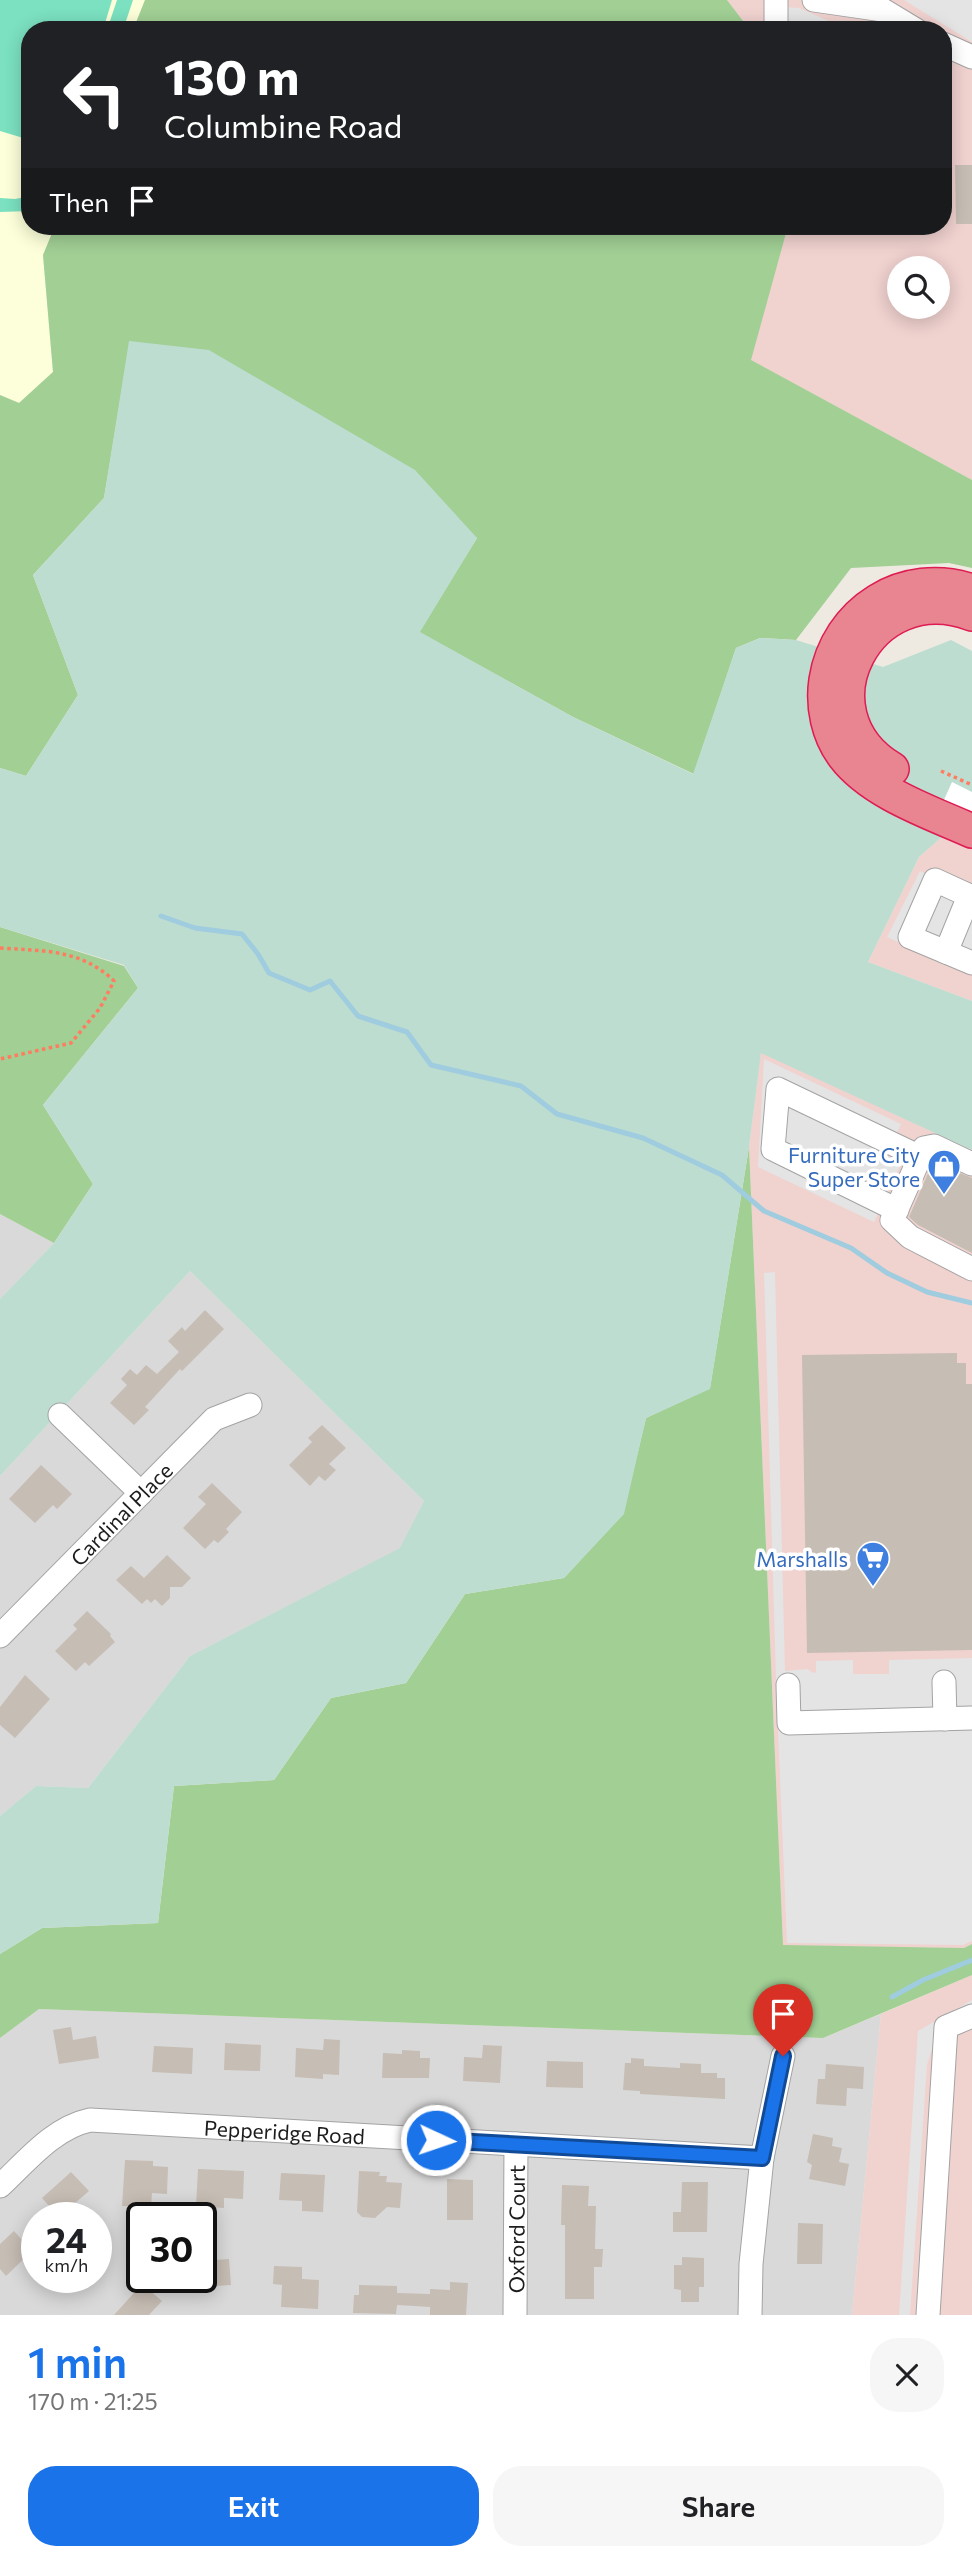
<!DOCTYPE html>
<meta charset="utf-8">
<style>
body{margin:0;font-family:Commissioner,sans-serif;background:#f6f6f6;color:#202124;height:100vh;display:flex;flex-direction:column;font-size:26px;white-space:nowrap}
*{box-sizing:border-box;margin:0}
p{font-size:23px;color:#757577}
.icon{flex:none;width:38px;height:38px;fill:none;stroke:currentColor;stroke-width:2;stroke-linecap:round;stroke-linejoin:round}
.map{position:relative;height:2315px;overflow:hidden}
.drawer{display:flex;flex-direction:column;background:#fff;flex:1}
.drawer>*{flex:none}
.guide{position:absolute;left:21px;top:21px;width:931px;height:214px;border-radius:28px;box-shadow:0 4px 18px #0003;background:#202124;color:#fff;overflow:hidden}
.tools{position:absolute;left:887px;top:256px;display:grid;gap:14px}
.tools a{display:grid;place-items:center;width:63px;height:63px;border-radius:50%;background:#fff;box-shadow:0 4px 18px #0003;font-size:35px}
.speed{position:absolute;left:21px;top:2202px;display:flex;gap:14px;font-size:35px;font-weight:700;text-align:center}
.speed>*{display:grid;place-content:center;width:91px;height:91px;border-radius:50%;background:#fff;box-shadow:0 4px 18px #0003;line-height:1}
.speed small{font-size:18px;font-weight:400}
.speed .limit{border:4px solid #111;border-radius:10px;background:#fff;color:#111}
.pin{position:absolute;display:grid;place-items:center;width:60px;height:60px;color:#fff;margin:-72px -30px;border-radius:50% 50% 50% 0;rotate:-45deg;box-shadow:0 0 7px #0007}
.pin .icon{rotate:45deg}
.me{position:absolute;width:77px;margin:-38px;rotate:93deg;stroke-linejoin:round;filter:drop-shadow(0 0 5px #0008)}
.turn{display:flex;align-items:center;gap:24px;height:147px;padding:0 28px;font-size:32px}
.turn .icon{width:91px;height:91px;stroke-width:2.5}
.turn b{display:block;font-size:49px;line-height:60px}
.then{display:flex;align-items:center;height:66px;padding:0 28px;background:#0003;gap:14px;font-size:26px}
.round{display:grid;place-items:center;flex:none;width:74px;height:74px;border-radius:28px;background:#f6f6f6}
.overview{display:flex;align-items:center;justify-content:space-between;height:119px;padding:0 28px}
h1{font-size:42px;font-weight:600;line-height:52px;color:#1a73e8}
.button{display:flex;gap:14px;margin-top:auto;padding:14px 28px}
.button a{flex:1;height:80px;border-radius:28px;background:#1a73e8;color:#fff;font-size:28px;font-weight:600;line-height:80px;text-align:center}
.button a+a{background:#f6f6f6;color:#202124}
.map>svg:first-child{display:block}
.residential{fill:#dad9d9;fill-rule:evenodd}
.commercial{fill:#f0d2cf;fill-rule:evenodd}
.education{fill:#fcffd9}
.forest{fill:#a1cf94}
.wetland{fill:#bdddd0}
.pitch{fill:#7be1c0}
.parking{fill:#e4e4e4}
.pier{fill:#fff}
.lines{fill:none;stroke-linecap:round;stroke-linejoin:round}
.stream{stroke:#9fccde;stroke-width:5}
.building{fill:#c6bdb4}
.minor-casing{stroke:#a3a3a3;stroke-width:25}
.highway-casing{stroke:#de1c52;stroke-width:36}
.path{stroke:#ff7c61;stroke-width:3.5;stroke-dasharray:3.5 3.5;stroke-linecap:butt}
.minor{stroke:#fff;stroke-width:23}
.highway{stroke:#e98491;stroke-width:33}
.route-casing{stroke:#114b97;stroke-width:18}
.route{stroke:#1a73e8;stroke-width:12}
.labels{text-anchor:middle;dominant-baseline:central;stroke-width:7;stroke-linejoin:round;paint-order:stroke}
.shop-label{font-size:21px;fill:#366cbe;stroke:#fff;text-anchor:end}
.street-label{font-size:21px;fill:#1c1c1c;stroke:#fff}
</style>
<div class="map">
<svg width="972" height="2315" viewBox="0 0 972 2315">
<rect width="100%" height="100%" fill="#eeeae1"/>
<path class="residential" d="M0 1214 54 1243 0 1299Z
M190 1271 424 1501 401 1548 190 1656 88 1788 36 1786 0 1816V1476Z
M39 2009 823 2038 881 2014 852 2315H0V2038ZM37 2217H96V2277H37ZM142 2217H201V2277H142Z"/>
<path class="commercial" d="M727 0H972V480L750 360 788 226H943V30H750ZM900 268H938V306H900Z
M946 833 972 845V1001L868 962 919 857Z
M761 1052 972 1150V1944L964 1948 783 1946 749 1147Z
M972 1975V2315H852L881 2014Z"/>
<path class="education" d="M0 0H145L133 30H30V226H55L43 255 53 372 19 403 0 395Z"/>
<path class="forest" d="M145 0H727L750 30H133Z
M55 226H788L751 360 972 480V568L949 563 851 568 796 640 760 638 736 648 694 774 573 717 419 632 477 538 130 341 104 498 33 575 78 695 26 776 0 768V395L19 403 53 372 43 255Z
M0 927 124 966 138 988 43 1105 93 1184 54 1243 0 1214Z
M749 1147 783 1945 964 1948 972 1944V1975L823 2038 39 2009 0 2038V1954L42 1928 158 1923 174 1786 274 1780 331 1698 406 1683 465 1594 564 1578 623 1514 646 1418 710 1388Z"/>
<path class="wetland" d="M129 341 209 350 415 470 477 538 420 632 573 717 693 774 736 648 760 638 796 640 883 667 951 640 972 651V810L919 857 868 962 972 1001V1150L761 1053 749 1147 710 1389 646 1418 624 1514 564 1578 465 1594 406 1683 331 1698 274 1780 174 1786 158 1923 42 1928 0 1954V1816L36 1786 88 1788 190 1656 400 1548 424 1501 190 1271 0 1476V1299L54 1243 93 1184 43 1105 138 988 124 965 0 927V768L26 776 78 695 33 575 104 498Z"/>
<path class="pitch" d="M0 0H112L103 30H30V140L0 131Z
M117 0H133L123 30H107Z
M30 196V211L0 212V198L15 199Z"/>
<path class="parking" d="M904 0H972V42Z
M766 6 799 8 849 30H769Z
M943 70 949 72 947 150 943 163Z
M920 871 972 896V960L967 973 887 937Z
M764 1059 901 1124 894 1139 909 1147 874 1222 758 1167Z
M775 1272 785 1671 807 1669 814 1673 816 1672V1661L853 1660V1674H889V1660L972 1658V1709L777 1713 764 1273Z
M972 1726V1941L963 1945 787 1943 778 1729Z
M972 2000V2016L936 2037 927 2065 910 2315H899L918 2031Z"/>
<path class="pier" d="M952 782 972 792V842L933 824Z"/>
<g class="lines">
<path class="stream" d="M161 916 195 928 242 934 258 954 269 973 310 990 330 981 358 1016 407 1032 431 1065 521 1086 557 1114 643 1138 722 1175 764 1211 851 1248 887 1273 927 1292 972 1303
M892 1997 923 1980 972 1960"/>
</g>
<path class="building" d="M955 165H972V224H956Z
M933 1162 972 1178V1253L918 1225 909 1217Z
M205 1310 224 1329 182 1371 180 1369 145 1407 149 1410 134 1425 110 1403 127 1385 121 1379 130 1369 137 1375 146 1365 157 1374 179 1352 168 1341 182 1327 185 1331Z
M957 1353V1363H966V1384H972V1650L807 1653 802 1355Z
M322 1425 346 1448 329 1464 336 1470 325 1481 319 1476 310 1486 289 1465 312 1442 308 1438Z
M41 1465 72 1494 57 1509 53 1505 35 1523 9 1499Z
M212 1483 242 1512 226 1529 229 1532 218 1543 214 1540 205 1549 183 1528 206 1504 198 1497Z
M167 1555 191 1578 182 1587H170V1598L162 1606 155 1599 151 1603 147 1599 142 1604 116 1580 131 1566 144 1578Z
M87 1611 111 1634 110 1636 115 1642 89 1666 85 1662 76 1671 55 1651 77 1629 73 1625Z
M25 1675 50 1699 15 1738 0 1725V1707Z
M71 2027 73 2040 96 2036 99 2058 59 2064 53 2030Z
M324 2039 340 2040 339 2075 323 2074V2079L295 2077 296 2048 323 2050Z
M225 2043 261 2045 260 2071 224 2070Z
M483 2045 502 2046 500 2083 463 2081 464 2057 482 2058Z
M154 2046 193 2048 192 2074 152 2072Z
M402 2050 420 2051V2058H430L429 2078H382L383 2053 402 2054Z
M631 2058 644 2059V2066L680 2068V2063L701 2064V2073H717V2078H725V2099L640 2094V2091L623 2090 625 2063H631Z
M547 2061 583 2062V2088L546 2087Z
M826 2064 864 2067 863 2089 847 2088 846 2106 816 2104 818 2079H825Z
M813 2134 833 2138 832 2146 842 2148 839 2162 849 2164 845 2186 809 2179 812 2165 807 2162Z
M125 2160 153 2161V2166L168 2167 167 2194 152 2193 151 2207 122 2206Z
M198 2169 244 2171 243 2199 224 2198V2208L196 2206Z
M359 2171 380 2172 379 2176H387L386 2182 402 2183 400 2208 387 2207 375 2218 362 2217 357 2212Z
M71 2172 89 2191 59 2217 42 2198Z
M281 2173 325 2175 323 2212 302 2211V2201L279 2200Z
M447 2179 473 2180V2220H447Z
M682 2182H708L707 2232H673V2212H681Z
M562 2185 589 2186 588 2206H596L595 2249H603L602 2267H594V2299H565V2225H561Z
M798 2223 823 2224 822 2264H797Z
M14 2231 32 2251 6 2276 0 2269V2244Z
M682 2257 704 2258V2287H699V2302H681V2290L674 2289V2265H682Z
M229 2259 231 2285 201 2287V2261Z
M274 2266 302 2267V2279L319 2280 318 2309 281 2307 282 2285 273 2284Z
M450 2282 468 2283 466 2315H430V2307L397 2305 396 2314 353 2313 354 2295H359V2285L397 2286V2293L430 2294V2289L450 2290Z
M142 2284 162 2301 149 2315H114Z"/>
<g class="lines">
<defs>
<g id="minor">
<path d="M814 0 883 10 916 30"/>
<path d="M776 30V0"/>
<path d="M943 44 972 57"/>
<path d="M972 897 935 880 910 937 972 963"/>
<path d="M946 952 969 896"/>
<path d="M972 1164 934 1146 924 1148 892 1220 910 1237 972 1269"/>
<path d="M897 1210 773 1149 778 1089 920 1157"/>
<path d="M60 1415 141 1493"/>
<path id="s1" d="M0 1636 214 1419 250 1405"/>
<path d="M944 1682 945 1719"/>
<path d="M788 1685 789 1723 972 1718"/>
<path id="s2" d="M0 2186C27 2161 53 2128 90 2120L762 2158"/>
<path id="s3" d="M515 2315 516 2144"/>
<path d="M750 2315 751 2264 762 2158 783 2056"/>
<path d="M928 2315 946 2027 972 2016"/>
</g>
<path id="highway" d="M972 591C904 568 837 611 826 680 822 706 828 735 844 756 872 793 932 813 972 831
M892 769C797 712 869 575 972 614"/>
</defs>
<use href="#minor" class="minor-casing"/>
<use href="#highway" class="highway-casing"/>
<path class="path" d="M941 771 972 785
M0 948C44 951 81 949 114 981L100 1008 71 1043 0 1059"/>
<use href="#minor" class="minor"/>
<use href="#highway" class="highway"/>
</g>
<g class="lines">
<defs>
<path id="route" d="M436 2140 762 2158 783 2056"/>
</defs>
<use href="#route" class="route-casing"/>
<use href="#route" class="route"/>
</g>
<defs>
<symbol id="shop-pin" viewBox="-11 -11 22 30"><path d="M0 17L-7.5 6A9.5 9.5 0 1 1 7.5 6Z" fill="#3f7fe0" stroke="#fff"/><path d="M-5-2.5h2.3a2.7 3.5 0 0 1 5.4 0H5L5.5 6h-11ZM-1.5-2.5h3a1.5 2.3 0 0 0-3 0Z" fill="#fff"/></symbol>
<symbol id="supermarket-pin" viewBox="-11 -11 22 30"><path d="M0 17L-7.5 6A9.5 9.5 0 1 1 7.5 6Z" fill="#3f7fe0" stroke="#fff"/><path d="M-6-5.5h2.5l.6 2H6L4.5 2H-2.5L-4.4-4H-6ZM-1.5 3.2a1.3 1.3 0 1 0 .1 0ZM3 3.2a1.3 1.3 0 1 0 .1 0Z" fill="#fff"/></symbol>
</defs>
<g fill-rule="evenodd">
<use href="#shop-pin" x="925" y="1147" width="38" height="52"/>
<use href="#supermarket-pin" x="854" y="1539" width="38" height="52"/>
</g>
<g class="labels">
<g class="shop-label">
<text x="920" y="1154">Furniture City<tspan x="920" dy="24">Super Store</tspan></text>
<text x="848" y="1558">Marshalls</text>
</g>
<g class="street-label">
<text stroke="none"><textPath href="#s1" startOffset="172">Cardinal Place</textPath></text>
<text stroke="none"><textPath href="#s2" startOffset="308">Pepperidge Road</textPath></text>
<text stroke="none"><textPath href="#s3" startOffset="86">Oxford Court</textPath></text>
</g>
</g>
</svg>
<div class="tools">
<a><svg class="icon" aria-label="search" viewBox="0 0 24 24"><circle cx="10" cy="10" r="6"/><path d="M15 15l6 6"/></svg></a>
</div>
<div class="speed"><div>24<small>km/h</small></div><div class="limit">30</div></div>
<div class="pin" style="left:783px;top:2056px;background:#d93025"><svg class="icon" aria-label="arrive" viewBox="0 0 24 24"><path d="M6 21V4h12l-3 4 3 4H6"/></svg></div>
<svg class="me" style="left:436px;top:2140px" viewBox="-20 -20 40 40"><circle r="17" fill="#1a73e8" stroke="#fff" stroke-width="3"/><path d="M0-11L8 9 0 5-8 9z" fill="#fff"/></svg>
<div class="guide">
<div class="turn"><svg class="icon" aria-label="left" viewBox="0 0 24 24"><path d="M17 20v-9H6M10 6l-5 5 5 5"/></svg><div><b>130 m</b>Columbine Road</div></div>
<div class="then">Then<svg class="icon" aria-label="arrive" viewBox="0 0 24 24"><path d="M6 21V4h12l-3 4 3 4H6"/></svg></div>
</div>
</div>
<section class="drawer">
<div class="overview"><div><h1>1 min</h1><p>170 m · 21:25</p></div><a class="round"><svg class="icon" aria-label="close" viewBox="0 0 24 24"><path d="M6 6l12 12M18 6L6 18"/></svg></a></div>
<div class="button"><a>Exit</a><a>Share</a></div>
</section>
